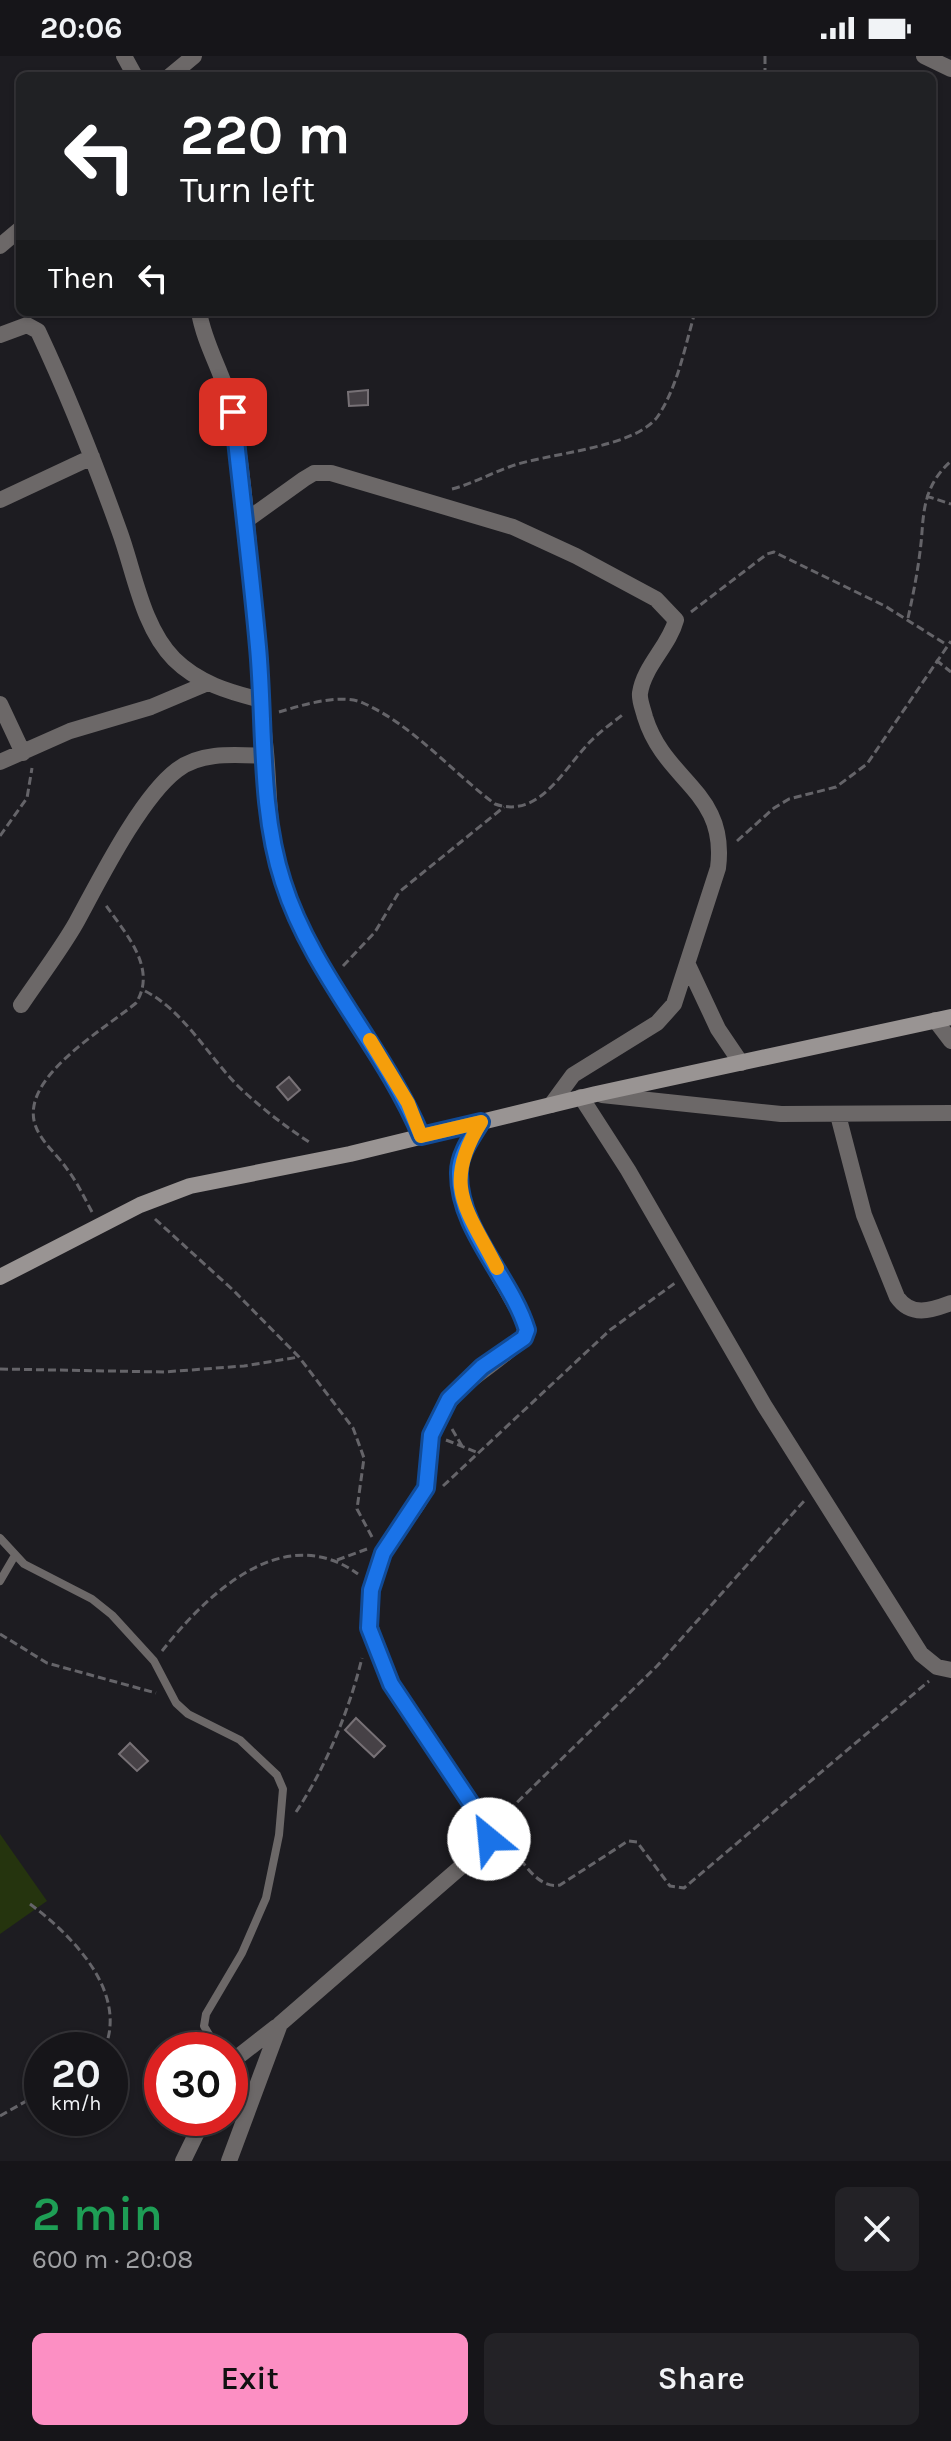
<!DOCTYPE html>
<meta charset="utf-8">
<style>
body{margin:0;font-family:Karla,sans-serif;background:#232226;color:#f1f3f6;height:100vh;display:flex;flex-direction:column;font-size:30px;white-space:nowrap}
*{box-sizing:border-box;margin:0}
p{font-size:26px;color:#9e9fa2}
.icon{flex:none;width:44px;height:44px;fill:none;stroke:currentColor;stroke-width:2;stroke-linecap:round;stroke-linejoin:round}
.map{position:relative;height:2105px;overflow:hidden}
.panel{display:flex;flex-direction:column;background:#161519;flex:1}
.panel>*{flex:none}
.hud{position:absolute;left:16px;top:16px;width:920px;height:244px;border-radius:12px;box-shadow:0 2px 6px #0004,0 0 0 2px #353438;background:#202124;color:#fff;overflow:hidden}
.speed{position:absolute;left:24px;top:1976px;display:flex;gap:16px;font-size:40px;font-weight:700;text-align:center}
.speed>*{display:grid;place-content:center;width:104px;height:104px;border-radius:50%;background:#161519;box-shadow:0 2px 6px #0004,0 0 0 2px #353438;line-height:1}
.speed small{font-size:20px;font-weight:400}
.speed .limit{border:12px solid #d22;background:#fff;color:#111}
.pin{position:absolute;display:grid;place-items:center;width:68px;height:68px;color:#fff;margin:-34px;border-radius:16px;box-shadow:0 4px 12px #0006}
.me{position:absolute;width:88px;margin:-44px;rotate:332deg;stroke-linejoin:round;filter:drop-shadow(0 0 6px #0008)}
.turn{display:flex;align-items:center;gap:28px;height:168px;padding:0 32px;font-size:36px}
.turn .icon{width:104px;height:104px;stroke-width:2.5}
.turn b{display:block;font-size:56px;line-height:68px}
.then{display:flex;align-items:center;height:76px;padding:0 32px;background:#0003;gap:16px;font-size:30px}
.round{display:grid;place-items:center;flex:none;width:84px;height:84px;border-radius:12px;background:#232226}
.headline{display:flex;align-items:center;justify-content:space-between;height:136px;padding:0 32px}
h1{font-size:48px;font-weight:600;line-height:60px;color:#1e9e55}
.primary-button{display:flex;gap:16px;margin-top:auto;padding:16px 32px}
.primary-button a{flex:1;height:92px;border-radius:12px;background:#fc8fc3;color:#111;font-size:32px;font-weight:600;line-height:92px;text-align:center}
.primary-button a+a{background:#232226;color:#f1f3f6}
.status{display:flex;justify-content:space-between;align-items:center;height:56px;padding:0 40px;background:#161519;direction:ltr}
.status svg{height:22px;fill:currentColor}
.map>svg:first-child{display:block}
.green{fill:#25340e}
.building{fill:#464146;stroke:#777176;stroke-width:2}
.lines{fill:none;stroke-linecap:round;stroke-linejoin:round}
.path{stroke:#656469;stroke-width:3;stroke-dasharray:8 4;stroke-linecap:butt}
.lane{stroke:#6c6868;stroke-width:8}
.street{stroke:#6c6868;stroke-width:16}
.secondary{stroke:#999493;stroke-width:16}
.route-casing{stroke:#114b97;stroke-width:20}
.route{stroke:#1a73e8;stroke-width:14}
.slow{stroke:#f59e0b;stroke-width:14}
</style>
<div class="status"><b>20:06</b><svg viewBox="0 0 49 12"><path d="M0 12V9h3v3zM5 12V6h3v6zM10 12V3h3v9zM15 12V0h3v12zM26 1h20v11H26zM47 4h2v5h-2z"/></svg></div>
<div class="map">
<svg width="951" height="2105" viewBox="0 0 951 2105">
<rect width="100%" height="100%" fill="#1d1c21"/>
<path class="green" d="M0 1778 47 1845 0 1878Z"/>
<path class="building" d="M368 334V349L349 350 348 336Z
M289 1021 300 1034 288 1044 277 1031Z
M356 1662 385 1690 374 1701 345 1674Z
M130 1687 148 1705 137 1715 119 1698Z"/>
<g class="lines">
<path class="path" d="M765 20V0
M452 433C472 428 489 418 509 411 545 397 635 393 658 360 678 330 685 290 695 256
M926 440 951 448
M691 556 767 498 774 496 885 550 947 589
M908 562C914 535 920 504 922 476 924 446 928 426 951 405
M936 604 951 616
M279 656C302 649 341 637 363 647 413 669 452 716 495 748 538 763 562 716 587 689 598 677 612 667 625 657
M0 780 27 742 32 712
M737 785 774 752 789 743 836 731 867 708 951 585
M343 910 375 876 399 836 504 751
M145 935C184 955 208 1000 239 1031 261 1052 286 1071 312 1088
M92 1156C84 1141 77 1126 67 1113 59 1101 47 1091 40 1079 7 1028 104 974 136 947 158 912 125 877 105 848
M155 1163 233 1234 299 1301 353 1372 364 1402 357 1453 372 1481
M0 1313 164 1316 244 1310 299 1301
M452 1373 462 1390
M446 1384 476 1396
M443 1430 610 1274 675 1227
M337 1504 367 1493
M0 1578 47 1607 156 1637
M162 1595C207 1538 283 1464 358 1518
M296 1756C326 1711 349 1655 362 1602
M500 1763 657 1610 804 1445
M506 1784C520 1800 536 1834 560 1829L628 1785 637 1786 670 1830 684 1832 929 1625
M30 1848C73 1880 129 1937 104 1994
M0 2060 42 2036"/>
<path class="lane" d="M0 1482 24 1508 92 1543 112 1559 154 1605 176 1647 188 1658 240 1684 277 1719 283 1733 279 1779 266 1842 242 1897 206 1958 204 1970 218 1994
M0 1525 14 1501"/>
<path class="street" d="M124 0 135 20
M924 0 951 13
M170 20 194 0
M0 190 20 173
M199 256C205 292 227 323 233 359 252 470 254 584 266 696 270 740 268 783 283 827 313 918 385 991 421 1080
M0 279 27 269 38 275C68 339 95 407 119 474 134 514 142 571 174 603 198 627 229 636 261 644
M0 444 92 401
M244 466 304 423 314 417H331L513 471 576 500 656 543 676 564C669 590 644 610 640 637 639 644 643 653 645 661 665 726 728 735 718 812L674 948 657 967 573 1019 551 1049
M0 648 23 697
M0 706 70 675 151 651 208 627
M688 909 718 973 741 1007
M21 949C39 922 60 895 76 867 99 825 140 742 177 714 201 695 237 699 266 700
M935 964 951 985
M602 1039 781 1058 951 1057
M581 1041 628 1114 764 1349 921 1598 937 1611 951 1614
M838 1059 864 1159 897 1241C911 1261 930 1255 951 1247
M230 2007 276 1971
M183 2105 204 2062
M229 2105 280 1968 478 1796 489 1783C487 1762 438 1703 425 1681 386 1619 349 1572 383 1497 393 1476 411 1462 421 1442 432 1421 424 1400 432 1378 451 1324 491 1316 526 1279L525 1267C507 1232 452 1149 460 1112 463 1094 472 1081 481 1066"/>
<path class="secondary" d="M0 1221 140 1149 190 1130 350 1098 596 1038 951 961"/>
</g>
<g class="lines">
<defs>
<path id="route" d="M233 356C241 434 251 513 258 591 265 667 259 753 283 826 312 918 384 991 421 1080L481 1066C472 1081 459 1098 459 1116 458 1174 511 1221 527 1274L524 1282 482 1311 449 1343 431 1379 426 1432 383 1497 371 1534 369 1572 391 1628 478 1758 489 1783"/>
</defs>
<use href="#route" class="route-casing"/>
<use href="#route" class="route"/>
<path class="slow" d="M370 984 408 1047 421 1080 481 1066C441 1130 467 1153 497 1212"/>
</g>
</svg>
<div class="speed"><div>20<small>km/h</small></div><div class="limit">30</div></div>
<div class="pin" style="left:233px;top:356px;background:#d93025"><svg class="icon" aria-label="arrive" viewBox="0 0 24 24"><path d="M6 21V4h12l-3 4 3 4H6"/></svg></div>
<svg class="me" style="left:489px;top:1783px" viewBox="-20 -20 40 40"><circle r="19" fill="#fff"/><path d="M0-13L10 11 0 6-10 11z" fill="#1a73e8"/></svg>
<div class="hud">
<div class="turn"><svg class="icon" aria-label="left" viewBox="0 0 24 24"><path d="M17 20v-9H6M10 6l-5 5 5 5"/></svg><div><b>220 m</b>Turn left</div></div>
<div class="then">Then<svg class="icon" aria-label="left" viewBox="0 0 24 24"><path d="M17 20v-9H6M10 6l-5 5 5 5"/></svg></div>
</div>
</div>
<section class="panel">
<div class="headline"><div><h1>2 min</h1><p>600 m · 20:08</p></div><a class="round"><svg class="icon" aria-label="close" viewBox="0 0 24 24"><path d="M6 6l12 12M18 6L6 18"/></svg></a></div>
<div class="primary-button"><a>Exit</a><a>Share</a></div>
</section>
